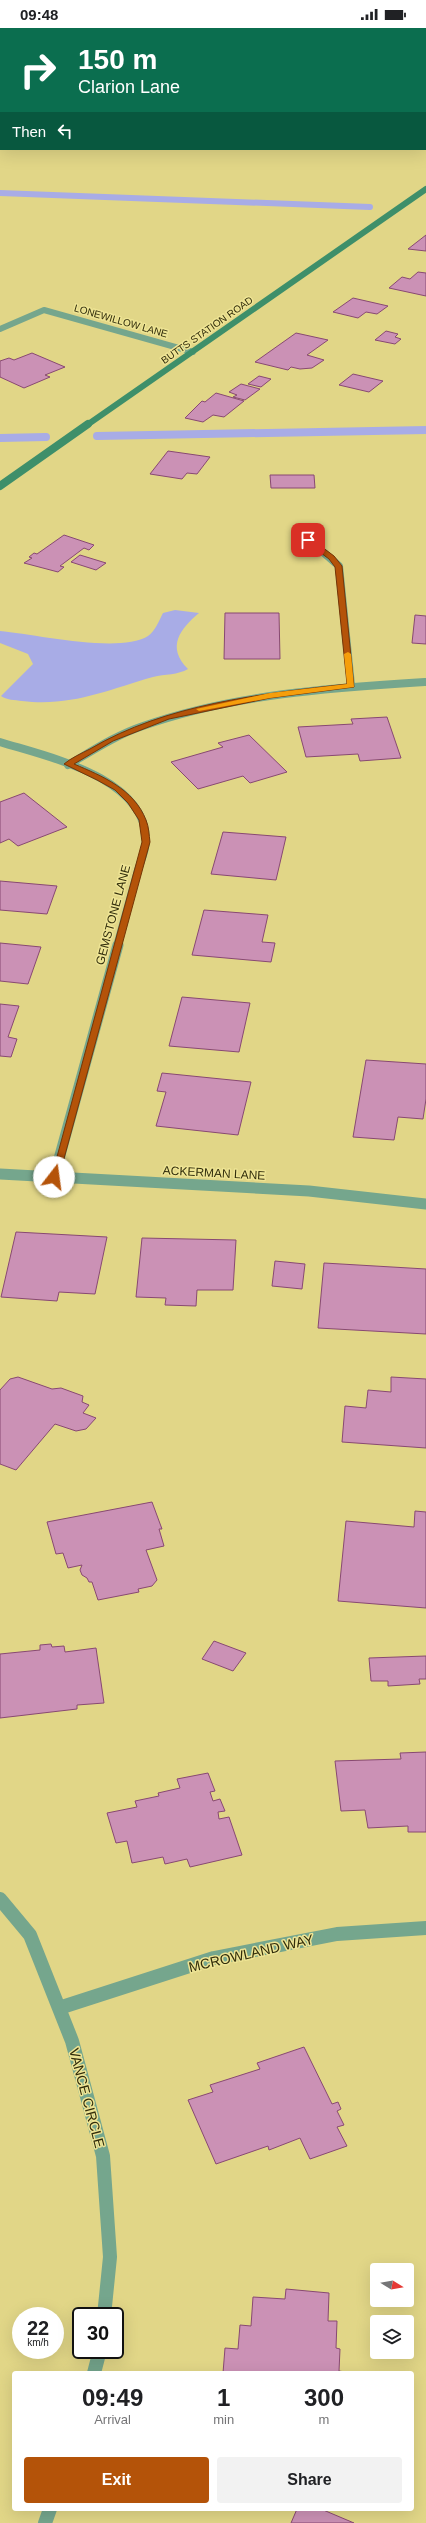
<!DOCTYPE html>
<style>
body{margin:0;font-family:Helvetica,sans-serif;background:#f2f2f2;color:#202124;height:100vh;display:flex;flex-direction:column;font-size:15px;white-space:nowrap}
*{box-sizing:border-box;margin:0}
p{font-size:13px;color:#757577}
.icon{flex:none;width:22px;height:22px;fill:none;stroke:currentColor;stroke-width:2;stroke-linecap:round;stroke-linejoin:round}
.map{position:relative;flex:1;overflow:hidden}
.side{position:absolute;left:12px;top:2343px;width:402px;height:140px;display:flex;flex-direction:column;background:#fff;border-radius:4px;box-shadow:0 4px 16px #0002}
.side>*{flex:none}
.guide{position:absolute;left:0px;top:0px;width:426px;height:122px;box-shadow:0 4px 16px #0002;background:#0b6e4f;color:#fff;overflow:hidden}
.needle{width:26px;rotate:101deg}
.buttons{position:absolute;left:370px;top:2235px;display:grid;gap:8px}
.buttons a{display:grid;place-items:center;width:44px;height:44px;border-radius:4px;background:#fff;box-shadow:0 4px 16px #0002;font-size:20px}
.speed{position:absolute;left:12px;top:2279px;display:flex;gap:8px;font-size:20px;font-weight:700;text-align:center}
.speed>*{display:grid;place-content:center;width:52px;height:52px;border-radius:50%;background:#fff;box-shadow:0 4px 16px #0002;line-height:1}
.speed small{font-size:10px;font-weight:400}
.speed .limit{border:2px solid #111;border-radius:6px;background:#fff;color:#111}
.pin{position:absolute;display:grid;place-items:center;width:34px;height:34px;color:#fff;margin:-17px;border-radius:8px;box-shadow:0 2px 6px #0006}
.me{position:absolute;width:44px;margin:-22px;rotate:15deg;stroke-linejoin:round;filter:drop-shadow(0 0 3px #0008)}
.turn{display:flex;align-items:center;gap:14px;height:84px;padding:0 12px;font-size:18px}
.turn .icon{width:52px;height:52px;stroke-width:2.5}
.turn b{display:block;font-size:28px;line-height:34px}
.then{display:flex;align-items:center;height:38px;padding:0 12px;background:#0003;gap:8px;font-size:15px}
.eta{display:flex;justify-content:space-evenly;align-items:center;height:68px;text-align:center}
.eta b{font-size:24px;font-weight:700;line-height:28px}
.action{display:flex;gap:8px;margin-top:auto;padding:8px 12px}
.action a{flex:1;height:46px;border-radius:4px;background:#b45309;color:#fff;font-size:16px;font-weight:700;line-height:46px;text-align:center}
.action a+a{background:#f2f2f2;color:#202124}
.status{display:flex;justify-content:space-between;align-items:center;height:28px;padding:0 20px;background:#fff;direction:ltr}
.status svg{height:11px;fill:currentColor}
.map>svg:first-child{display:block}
.water{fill:#a8ace6}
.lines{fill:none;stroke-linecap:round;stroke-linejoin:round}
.stream-far1{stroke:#a8ace6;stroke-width:6}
.stream{stroke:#a8ace6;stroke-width:8}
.building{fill:#cb91b5;stroke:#884972}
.minor-far3{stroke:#75a68d;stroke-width:6}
.minor-far2{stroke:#75a68d;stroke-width:8}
.minor-far1{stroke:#75a68d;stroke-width:11}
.minor{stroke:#75a68d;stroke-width:14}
.secondary-far1{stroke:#3e8f6a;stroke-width:6}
.secondary{stroke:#3e8f6a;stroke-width:8}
.route{fill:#b45309;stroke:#753606}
.slow{fill:#f59e0b}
.labels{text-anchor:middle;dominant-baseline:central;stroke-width:3;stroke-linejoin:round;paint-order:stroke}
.far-street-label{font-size:10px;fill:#312d0b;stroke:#eee494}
.street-label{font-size:12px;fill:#312d0b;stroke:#eee494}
.near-street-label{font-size:14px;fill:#312d0b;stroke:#eee494}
</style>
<div class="status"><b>09:48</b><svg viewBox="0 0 49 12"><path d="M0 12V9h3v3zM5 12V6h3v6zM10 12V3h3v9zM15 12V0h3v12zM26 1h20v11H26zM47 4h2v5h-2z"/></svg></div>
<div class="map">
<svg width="426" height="2495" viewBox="0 0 426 2495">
<rect width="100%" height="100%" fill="#e1d687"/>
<path class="water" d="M175 582 199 585C180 601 166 619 188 641 178 647 165 646 153 649 107 662 71 679 22 673 15 672 6 672 1 668L33 636 28 626 0 615V603C35 606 119 626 148 608 155 603 159 593 163 585Z"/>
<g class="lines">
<path class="stream-far1" d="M0 165 370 179"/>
<path class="stream" d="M97 408 426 402
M0 410 46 409"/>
</g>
<path class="building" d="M426 207V223L408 221Z
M418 244 426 245V268L389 260 402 249 410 251Z
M353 270 388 278 377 286 366 284 358 290 333 284Z
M386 303 398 306 395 309 401 311 395 316 375 312Z
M296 305 328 312 307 327 324 332 312 340 300 341 291 339 288 342 255 334Z
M32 325 65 339 45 347 50 349 24 360 0 349V333L9 330 14 332Z
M353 346 383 353 369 364 339 357Z
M259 348 271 351 261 359 248 356Z
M241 356 260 361 245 372 233 369 237 367 229 364Z
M216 365 244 373 224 389 213 387 203 394 185 390 202 373 205 374Z
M168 423 210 429 197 446 187 445 182 451 150 446Z
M270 447H314L315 460H271Z
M64 507 94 517 89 522 84 520 60 538 64 539 58 544 24 535 32 530 29 529 34 525 37 526Z
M80 527 106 535 96 542 71 534Z
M225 585H279L280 631H224Z
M415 587 426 588V616L412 615Z
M387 689 401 730 360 733 358 726 306 729 298 699 353 696 351 691Z
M249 707 287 744 250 755 243 748 198 761 171 734 223 719 218 715Z
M24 765 67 799 18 818 9 811 0 815V774Z
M223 804 286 809 276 852 211 846Z
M0 853 57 858 47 886 0 882Z
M204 882 268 887 262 914 275 915 271 934 192 927Z
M0 915 41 919 28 956 0 953Z
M182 969 250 975 239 1024 169 1018Z
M0 976 19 978 8 1009 17 1011 11 1029 0 1028Z
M366 1032 426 1036V1071L423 1091 398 1089 394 1112 353 1109Z
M162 1045 251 1054 238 1107 156 1098 166 1064 157 1063Z
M16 1204 107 1209 95 1266 59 1264 57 1273 1 1269Z
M142 1210 236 1212 233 1262H197L196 1278 165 1277 166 1270 136 1269Z
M275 1233 305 1236 302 1261 272 1258Z
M324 1235 426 1241V1306L318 1300Z
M18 1349 52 1361 61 1360 83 1368 82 1374 89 1377 83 1385 96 1390 86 1401 76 1403 55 1396 16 1442 0 1436V1362L10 1351Z
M391 1349 426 1351V1420L342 1414 345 1378 366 1380 368 1362 391 1364Z
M152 1474 162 1501H159L164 1518 146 1522 157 1552 152 1558 138 1561 139 1564 98 1572 92 1554H89L87 1550 82 1547 80 1542 82 1537 68 1540 63 1525 56 1526 47 1494Z
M415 1483 426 1484V1580L338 1573 346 1493 414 1499Z
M214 1613 246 1625 233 1643 202 1631Z
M51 1616 52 1619 64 1618 65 1624 96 1620 104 1675 77 1677V1681L0 1690V1626L40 1622V1617Z
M426 1628V1651H419L420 1656 388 1658V1653H371L369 1630Z
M426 1724V1804H408V1798L368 1800 365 1782 341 1783 335 1733 401 1731 400 1725Z
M208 1745 215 1763 210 1764 213 1773 220 1771 225 1783 218 1784 219 1791 229 1789 242 1827 190 1839 187 1831 165 1836 163 1829 132 1835 127 1813 116 1815 107 1785 137 1779 135 1773 159 1768 158 1765 180 1760 177 1751Z
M304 2019 332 2076 338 2074 341 2081 337 2083 344 2097 337 2099 347 2118 310 2131 300 2110 269 2122 268 2118 216 2136 188 2072 213 2064 210 2057 260 2041 257 2035Z
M286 2261 329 2265 328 2293H337L336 2320 340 2321 339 2343 351 2345H223L225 2320 238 2321 240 2297 251 2298 253 2269 285 2271Z
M297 2481H321L354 2495H291Z"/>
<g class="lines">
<path class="minor-far3" d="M298 0 301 1
M0 301 44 282 193 324"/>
<path class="minor-far2" d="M308 511 339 538 351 657
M0 714C48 729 145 749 146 812 146 822 141 833 138 842 131 867 124 893 117 918
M68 737C92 723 116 707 143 698 234 666 331 660 426 654"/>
<path class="minor-far1" d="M0 1146 309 1163 426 1176
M54 1149 118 917"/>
<path class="minor" d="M0 1871 30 1907 72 2013 103 2128 110 2229 104 2288
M59 1980 214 1930 337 1906 426 1900
M94 2345 100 2322
M45 2495 50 2481"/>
<path class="secondary-far1" d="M87 397 426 161"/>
<path class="secondary" d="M0 458 88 396"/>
</g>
<path class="route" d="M305 510H310L334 528 342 538 354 659 270 670 169 691 113 713 74 736C102 748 134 761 146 792 149 799 149 807 150 814L59 1149 51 1151 142 814 139 792 128 775 115 762 97 752 64 736C71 730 82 725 90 721 166 676 261 666 347 656L335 539 329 531 305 513Z"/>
<path class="slow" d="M348 624 351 626 354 659 270 670 199 683 196 681 270 665 347 656 344 626Z"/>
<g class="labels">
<g class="far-street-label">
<text transform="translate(121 293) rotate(16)">LONEWILLOW LANE</text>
<text transform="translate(207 302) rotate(-35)">BUTTS STATION ROAD</text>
</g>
<g class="street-label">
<text transform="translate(113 887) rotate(-75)">GEMSTONE LANE</text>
<text transform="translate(214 1145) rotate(3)">ACKERMAN LANE</text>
</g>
<g class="near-street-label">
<text transform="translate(251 1925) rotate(-13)">MCROWLAND WAY</text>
<text transform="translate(87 2070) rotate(75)">VANCE CIRCLE</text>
</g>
</g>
</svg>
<div class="buttons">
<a><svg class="needle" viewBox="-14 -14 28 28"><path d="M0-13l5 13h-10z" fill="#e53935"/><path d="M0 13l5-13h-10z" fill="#757577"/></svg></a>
<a><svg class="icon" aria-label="layers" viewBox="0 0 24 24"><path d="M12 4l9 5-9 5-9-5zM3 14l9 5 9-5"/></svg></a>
</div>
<div class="speed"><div>22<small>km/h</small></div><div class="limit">30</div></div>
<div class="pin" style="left:308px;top:512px;background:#d93025"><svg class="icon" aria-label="arrive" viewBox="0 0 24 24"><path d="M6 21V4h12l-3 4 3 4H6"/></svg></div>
<svg class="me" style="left:54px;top:1149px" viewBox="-20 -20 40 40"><circle r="19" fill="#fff"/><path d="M0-13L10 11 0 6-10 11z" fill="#b45309"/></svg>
<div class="guide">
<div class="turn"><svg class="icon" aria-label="right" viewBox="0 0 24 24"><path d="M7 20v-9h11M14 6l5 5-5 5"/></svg><div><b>150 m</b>Clarion Lane</div></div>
<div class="then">Then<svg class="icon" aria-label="left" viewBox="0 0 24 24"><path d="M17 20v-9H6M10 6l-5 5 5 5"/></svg></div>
</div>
<section class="side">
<div class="eta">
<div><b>09:49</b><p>Arrival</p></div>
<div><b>1</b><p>min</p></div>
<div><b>300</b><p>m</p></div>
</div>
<div class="action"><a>Exit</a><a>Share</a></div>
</section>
</div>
